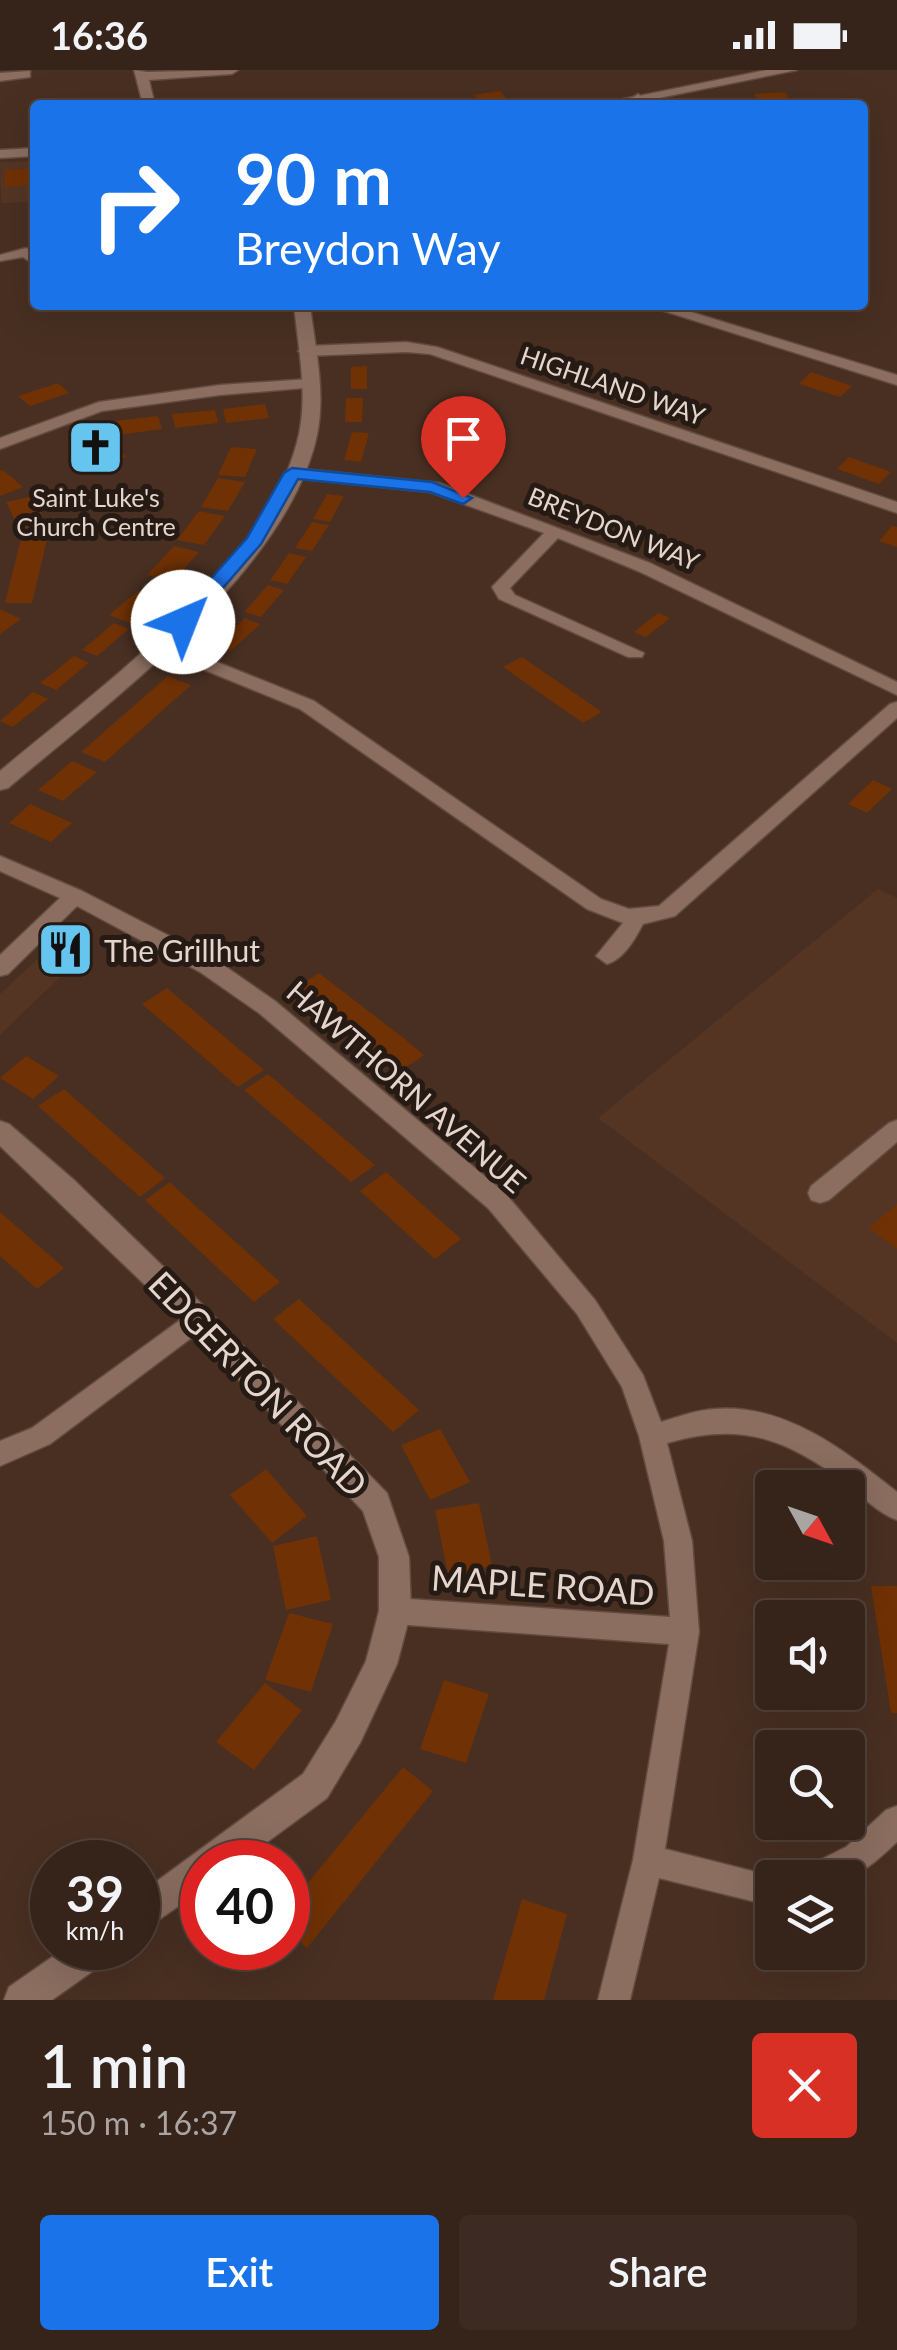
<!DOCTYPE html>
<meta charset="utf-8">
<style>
body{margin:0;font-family:Lato,sans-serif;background:#3d2b23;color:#f1f3f6;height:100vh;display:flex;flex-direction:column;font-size:38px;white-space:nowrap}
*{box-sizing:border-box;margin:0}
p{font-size:32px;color:#aaa4a2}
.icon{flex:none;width:55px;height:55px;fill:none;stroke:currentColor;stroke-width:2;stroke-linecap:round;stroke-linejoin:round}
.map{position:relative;height:1930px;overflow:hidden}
.side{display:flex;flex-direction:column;background:#36231a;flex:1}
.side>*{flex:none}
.guide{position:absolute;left:30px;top:30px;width:838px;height:210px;border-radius:10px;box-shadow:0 10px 40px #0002,0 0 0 2px #504039;background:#1a73e8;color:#fff;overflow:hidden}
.needle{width:65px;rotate:130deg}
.fabs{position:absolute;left:755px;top:1400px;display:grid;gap:20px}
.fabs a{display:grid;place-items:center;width:110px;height:110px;border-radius:10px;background:#36231a;box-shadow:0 10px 40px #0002,0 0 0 2px #504039;font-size:50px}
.speed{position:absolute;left:30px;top:1770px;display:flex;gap:20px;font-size:50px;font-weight:700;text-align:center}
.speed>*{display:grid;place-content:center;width:130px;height:130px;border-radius:50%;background:#36231a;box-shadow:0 10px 40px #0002,0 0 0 2px #504039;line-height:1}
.speed small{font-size:25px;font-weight:400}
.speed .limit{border:15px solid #d22;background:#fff;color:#111}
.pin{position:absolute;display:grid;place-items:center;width:85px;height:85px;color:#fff;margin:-102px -42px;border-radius:50% 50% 50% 0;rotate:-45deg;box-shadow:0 0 10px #0007}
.pin .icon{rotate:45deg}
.me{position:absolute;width:110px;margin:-55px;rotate:44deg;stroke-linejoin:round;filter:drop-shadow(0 0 8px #0008)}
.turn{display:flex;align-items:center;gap:35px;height:210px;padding:0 40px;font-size:45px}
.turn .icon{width:130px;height:130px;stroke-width:2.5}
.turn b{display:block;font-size:70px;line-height:85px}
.round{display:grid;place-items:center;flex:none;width:105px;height:105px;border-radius:10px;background:#3d2b23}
.headline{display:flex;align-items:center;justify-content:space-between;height:170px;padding:0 40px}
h1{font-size:60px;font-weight:600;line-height:75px}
.button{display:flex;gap:20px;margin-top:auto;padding:20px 40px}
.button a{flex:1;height:115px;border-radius:10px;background:#1a73e8;color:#fff;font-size:40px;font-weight:600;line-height:115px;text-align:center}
.button a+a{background:#3d2b23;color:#f1f3f6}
.status{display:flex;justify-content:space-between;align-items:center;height:70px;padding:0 50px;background:#36231a;direction:ltr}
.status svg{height:28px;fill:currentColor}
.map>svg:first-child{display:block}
.built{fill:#543524}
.building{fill:#703104}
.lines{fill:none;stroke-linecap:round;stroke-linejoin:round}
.minor-casing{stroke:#614c41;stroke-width:3}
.tertiary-casing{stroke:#614c41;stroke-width:3}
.minor{fill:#8b6e60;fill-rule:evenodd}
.tertiary{fill:#8b6e60;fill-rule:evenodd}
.route{fill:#1a73e8;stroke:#114b97;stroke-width:2.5}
.labels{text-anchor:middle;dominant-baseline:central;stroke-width:10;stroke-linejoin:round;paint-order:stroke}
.far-street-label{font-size:25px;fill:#e5d5cd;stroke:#261a14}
.far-poi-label{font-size:25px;fill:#e5d5cd;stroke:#261a14}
.poi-label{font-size:30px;fill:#e5d5cd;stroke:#261a14;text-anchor:start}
.street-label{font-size:30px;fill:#e5d5cd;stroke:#261a14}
.near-street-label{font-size:35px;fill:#e5d5cd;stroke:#261a14}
</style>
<div class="status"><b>16:36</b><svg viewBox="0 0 49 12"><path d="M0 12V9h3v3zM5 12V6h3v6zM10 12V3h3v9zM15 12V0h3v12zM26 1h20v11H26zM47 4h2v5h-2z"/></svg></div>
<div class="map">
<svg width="897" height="1930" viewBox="0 0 897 1930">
<rect width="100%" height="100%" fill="#482f22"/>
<path class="built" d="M35 91V132L1 133 0 92Z
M878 819 897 828V1273L598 1048Z
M62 866 89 879 0 965V924Z"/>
<path class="building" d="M500 21 507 29 481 32 474 25Z
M785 22 789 29 758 31 754 24Z
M35 98V115L5 117V100Z
M367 296V319H351V297Z
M811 302 852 316 840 327 799 314Z
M58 313 69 323 30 336 18 326Z
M346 328H363L362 352H345Z
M265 334 269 348 226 353 223 339Z
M215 340 218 353 175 358 172 344Z
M158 346 162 359 119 365 115 351Z
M100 357 126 387 89 396 69 382 75 380 72 376 87 371 80 363Z
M352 362 369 363 361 392 344 390Z
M231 377 257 379 245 407 218 405Z
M849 387 891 402 879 414 837 399Z
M3 400 23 417 0 426V401Z
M218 408 245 412 228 441 201 437Z
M327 424 344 426 330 452 313 449Z
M33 426 43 446 16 452 6 432Z
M199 441 225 446 204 475 177 470Z
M312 452 329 455 312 481 295 478Z
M892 456 897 457V477L879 471Z
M24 457H50L32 533H5Z
M174 476 199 482 172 512 147 505Z
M289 483 306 487 287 514 270 510Z
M268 515 284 520 261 547 244 542Z
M138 521 162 529 133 554 109 545Z
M0 539 21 549 0 564Z
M658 543 670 548 646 567 634 562Z
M245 548 260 554 231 581 216 575Z
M114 553 129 559 97 586 82 580Z
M74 586 89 593 56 620 40 613Z
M522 587 602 642 583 653 503 597Z
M168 606 191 615 105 692 81 682Z
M33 622 48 629 13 657 0 651Z
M72 691 97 702 63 731 38 720Z
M873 710 892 719 867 743 848 734Z
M30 734 72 753 51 772 9 753Z
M319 903 406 970 424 985 402 1000 297 917Z
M167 918 214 958 264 1000 238 1017 142 934Z
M26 986 59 1006 33 1029 0 1008Z
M268 1004 320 1048 375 1095 351 1112 244 1020Z
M64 1019 148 1093 165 1108 140 1127 38 1036Z
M386 1102 461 1169 435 1189 360 1121Z
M170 1112 188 1129 280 1212 254 1232 145 1130Z
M897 1134V1179L869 1158Z
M0 1142 64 1198 37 1219 0 1186Z
M299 1229 419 1340 393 1362 273 1249Z
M440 1359 470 1412 430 1430 401 1375Z
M266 1399 307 1446 272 1473 230 1425Z
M479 1433 492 1496 448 1504 435 1440Z
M317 1466 331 1530 286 1540 273 1476Z
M871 1516H897V1643H891Z
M289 1543 333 1554 311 1622 265 1610Z
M444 1610 489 1624 466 1693 420 1679Z
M265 1613 302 1640 254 1700 216 1672Z
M403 1697 433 1721 307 1878 288 1861V1837Z
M522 1829 567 1844 544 1930H493Z"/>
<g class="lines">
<defs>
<path id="minor" d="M134 0 147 2 238 0 232 4 149 10 155 35H143Z
M30 1V7L0 11V3Z
M638 24 652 35H638L632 28Z
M26 178 35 183V195L23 187 0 191V185Z
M645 235H668L897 305V315Z
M406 272 437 277 897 432V443L430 284 406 282 306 286 298 281 306 276Z
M310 309 318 314 316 317 220 325 102 341 0 379V368L99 332 220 315Z
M292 398 439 413 650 493 897 612V625L638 501 558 468 510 518 515 525 644 583 642 587H628L499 529 492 517 544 463 430 422 286 407 284 403Z
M160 569 314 631 601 829 629 839 659 836 890 634 897 632V648L675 846 643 854C635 869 624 889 607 894L596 886 623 853 587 839 300 639 153 579 151 575Z
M0 786 82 821 216 890 275 931 506 1124 595 1230 643 1305 661 1352C678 1347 696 1340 714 1339 785 1333 845 1381 897 1422V1450C878 1443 863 1427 847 1414 787 1369 742 1351 667 1373L692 1471 699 1562 665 1779 780 1808H772V1836L659 1808 630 1930H598L633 1790 669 1574 395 1554 385 1550 381 1541 385 1532 395 1528 670 1547 664 1471 639 1366 622 1317 577 1244 488 1138 259 943 200 902 77 836 8 904 0 906V885L60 828 0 801Z
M897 1050V1072L829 1130 820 1133 811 1130 808 1123 811 1116 889 1053Z
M198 1237 207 1240 211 1248 207 1256 50 1374 0 1396V1371L32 1358Z
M897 1736V1772C856 1810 855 1808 802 1808L806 1797 846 1777 886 1740Z"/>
<path id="tertiary" d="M767 0H797L624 35H594Z
M35 78V86L0 88V80Z
M294 235H310C315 277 326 322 317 365 288 501 109 632 8 718L0 720V701C98 619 271 495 299 364 308 322 298 277 294 235Z
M0 1051 9 1054 74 1110 208 1240 387 1423 409 1487 411 1541 397 1594 360 1673 327 1728 240 1792H202V1820L138 1864V1825L303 1704 336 1651 366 1591 379 1541V1487L363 1441 188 1256 0 1076Z
M65 1878H112L107 1891 52 1930H4L9 1917Z"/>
</defs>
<use href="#minor" class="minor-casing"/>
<use href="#tertiary" class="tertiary-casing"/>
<use href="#minor" class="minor"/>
<use href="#tertiary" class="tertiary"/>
</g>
<path class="route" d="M292 398 432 412 472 428 463 434 430 422 298 409 261 474 190 556H176V548L247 468 284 403Z"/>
<defs>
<symbol id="church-square" viewBox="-11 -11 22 22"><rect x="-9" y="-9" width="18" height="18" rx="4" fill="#65c5ee" stroke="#261a14"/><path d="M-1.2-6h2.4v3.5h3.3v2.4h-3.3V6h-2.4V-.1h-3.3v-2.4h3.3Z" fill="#111"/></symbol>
<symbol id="restaurant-square" viewBox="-11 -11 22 22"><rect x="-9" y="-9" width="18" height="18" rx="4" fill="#65c5ee" stroke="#261a14"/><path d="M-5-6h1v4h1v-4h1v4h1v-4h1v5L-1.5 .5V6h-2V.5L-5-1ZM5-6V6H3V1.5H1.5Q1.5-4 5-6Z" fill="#111"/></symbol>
</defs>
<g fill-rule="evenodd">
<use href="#church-square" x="64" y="346" width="63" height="63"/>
<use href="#restaurant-square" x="34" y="848" width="63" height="63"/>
</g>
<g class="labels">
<g class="far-street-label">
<text transform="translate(613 315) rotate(19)">HIGHLAND WAY</text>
<text transform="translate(614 458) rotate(22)">BREYDON WAY</text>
</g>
<g class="far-poi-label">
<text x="96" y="427">Saint Luke's<tspan x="96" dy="29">Church Centre</tspan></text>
</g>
<g class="poi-label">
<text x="104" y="880">The Grillhut</text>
</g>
<g class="street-label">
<text transform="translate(407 1016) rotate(41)">HAWTHORN AVENUE</text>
</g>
<g class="near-street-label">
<text transform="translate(259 1313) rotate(46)">EDGERTON ROAD</text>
<text transform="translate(543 1514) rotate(4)">MAPLE ROAD</text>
</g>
</g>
</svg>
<div class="fabs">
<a><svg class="needle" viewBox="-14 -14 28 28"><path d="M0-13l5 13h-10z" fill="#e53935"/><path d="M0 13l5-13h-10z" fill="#aaa4a2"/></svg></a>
<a><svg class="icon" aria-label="sound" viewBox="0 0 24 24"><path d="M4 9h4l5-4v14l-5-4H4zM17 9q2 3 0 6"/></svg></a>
<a><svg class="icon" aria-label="search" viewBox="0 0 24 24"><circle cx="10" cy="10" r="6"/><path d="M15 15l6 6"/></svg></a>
<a><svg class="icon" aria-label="layers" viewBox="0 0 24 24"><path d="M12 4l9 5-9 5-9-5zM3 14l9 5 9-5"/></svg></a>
</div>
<div class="speed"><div>39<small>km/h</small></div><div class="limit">40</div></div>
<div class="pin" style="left:463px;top:428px;background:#d93025"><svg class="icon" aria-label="arrive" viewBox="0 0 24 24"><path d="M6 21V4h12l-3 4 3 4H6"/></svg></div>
<svg class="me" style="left:183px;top:552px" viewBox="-20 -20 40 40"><circle r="19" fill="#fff"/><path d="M0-13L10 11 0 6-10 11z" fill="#1a73e8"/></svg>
<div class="guide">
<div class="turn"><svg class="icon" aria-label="right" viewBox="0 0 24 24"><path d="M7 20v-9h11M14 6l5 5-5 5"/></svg><div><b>90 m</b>Breydon Way</div></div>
</div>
</div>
<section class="side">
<div class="headline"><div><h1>1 min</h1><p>150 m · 16:37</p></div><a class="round" style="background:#d93025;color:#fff"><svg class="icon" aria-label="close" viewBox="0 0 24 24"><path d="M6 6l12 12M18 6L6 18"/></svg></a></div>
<div class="button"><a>Exit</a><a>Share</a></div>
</section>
